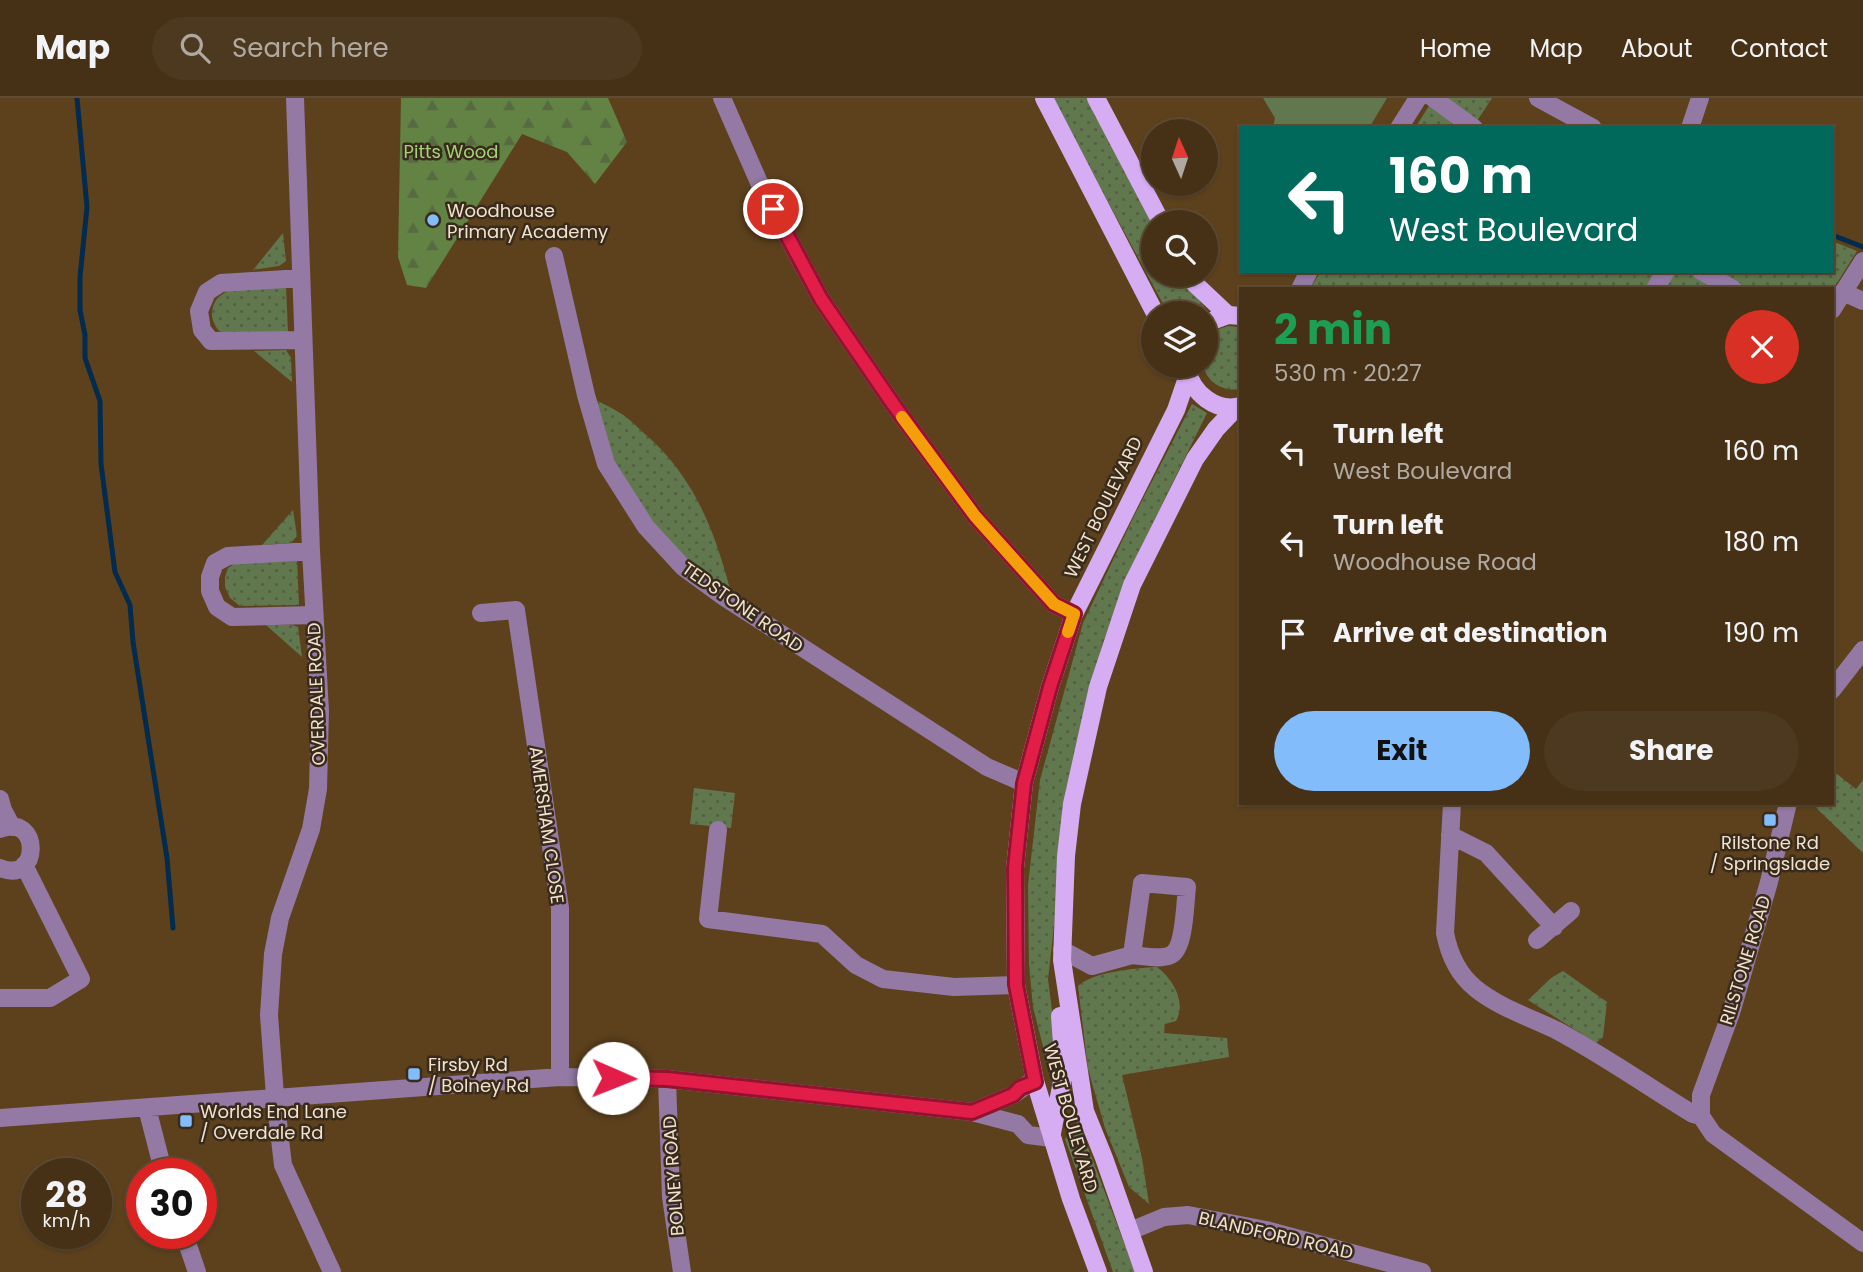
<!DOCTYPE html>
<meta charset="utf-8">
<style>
body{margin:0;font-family:Poppins,sans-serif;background:#4d391f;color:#f1f3f6;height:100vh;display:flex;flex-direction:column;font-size:26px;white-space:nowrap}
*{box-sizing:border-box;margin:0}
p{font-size:23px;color:#b0a9a1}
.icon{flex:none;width:38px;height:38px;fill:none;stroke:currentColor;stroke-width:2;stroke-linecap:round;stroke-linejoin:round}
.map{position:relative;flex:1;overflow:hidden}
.details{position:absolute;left:1239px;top:189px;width:595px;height:518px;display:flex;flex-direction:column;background:#463116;border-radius:0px;box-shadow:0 2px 5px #0004,0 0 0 2px #5e4c35}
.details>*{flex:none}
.hud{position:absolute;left:1239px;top:28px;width:595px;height:147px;border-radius:0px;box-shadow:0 2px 5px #0004,0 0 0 2px #5e4c35;background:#00695c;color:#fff;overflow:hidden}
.needle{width:46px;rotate:357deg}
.controls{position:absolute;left:1141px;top:21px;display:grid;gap:14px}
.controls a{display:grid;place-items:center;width:77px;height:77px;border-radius:50%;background:#463116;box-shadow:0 2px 5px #0004,0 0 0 2px #5e4c35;font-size:35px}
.speed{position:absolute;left:21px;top:1060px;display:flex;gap:14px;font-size:35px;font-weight:700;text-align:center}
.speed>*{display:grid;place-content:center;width:91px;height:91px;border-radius:50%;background:#463116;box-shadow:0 2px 5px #0004,0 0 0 2px #5e4c35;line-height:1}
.speed small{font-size:18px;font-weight:400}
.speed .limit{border:10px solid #d22;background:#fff;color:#111}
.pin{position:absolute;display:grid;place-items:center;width:60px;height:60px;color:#fff;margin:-30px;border:4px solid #fff;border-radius:50%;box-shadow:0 2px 7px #0007}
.me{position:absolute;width:77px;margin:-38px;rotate:91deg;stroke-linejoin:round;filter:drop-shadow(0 0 5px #0008)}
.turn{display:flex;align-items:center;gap:24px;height:147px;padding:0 35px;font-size:32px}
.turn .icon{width:91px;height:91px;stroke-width:2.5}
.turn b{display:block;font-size:49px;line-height:60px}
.round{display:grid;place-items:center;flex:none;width:74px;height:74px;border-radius:37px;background:#4d391f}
.summary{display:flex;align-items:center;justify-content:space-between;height:119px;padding:0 35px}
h1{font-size:42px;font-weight:700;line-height:52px;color:#1e9e55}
.primary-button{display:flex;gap:14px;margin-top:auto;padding:14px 35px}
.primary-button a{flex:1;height:80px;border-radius:42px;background:#82bcfa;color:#111;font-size:28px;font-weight:700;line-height:80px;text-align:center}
.primary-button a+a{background:#4d391f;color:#f1f3f6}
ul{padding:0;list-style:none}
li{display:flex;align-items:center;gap:21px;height:91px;padding:0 35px}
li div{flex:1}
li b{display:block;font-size:26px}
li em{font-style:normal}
header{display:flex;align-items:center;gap:42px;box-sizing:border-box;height:98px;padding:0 35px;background:#463116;border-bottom:2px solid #5e4c35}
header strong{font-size:33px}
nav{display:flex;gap:38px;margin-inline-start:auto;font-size:24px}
.search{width:490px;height:63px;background:#4d391f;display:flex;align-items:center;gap:18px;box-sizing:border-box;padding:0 24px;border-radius:38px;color:#b0a9a1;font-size:26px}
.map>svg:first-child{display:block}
.grass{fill:url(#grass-dots)}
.forest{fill:url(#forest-firs)}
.park{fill:#61774e}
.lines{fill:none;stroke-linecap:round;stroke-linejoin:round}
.stream{stroke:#032b4e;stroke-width:5}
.minor{stroke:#9379a4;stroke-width:18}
.major{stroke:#d6acf3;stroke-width:18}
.route-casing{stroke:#92132f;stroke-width:18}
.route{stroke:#e11d48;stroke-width:12}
.slow{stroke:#f59e0b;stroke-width:12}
.poi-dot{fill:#82bcfa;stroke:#382b1b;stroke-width:2.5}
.labels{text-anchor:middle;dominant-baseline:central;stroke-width:5;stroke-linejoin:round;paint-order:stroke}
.park-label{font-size:18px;fill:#a3d278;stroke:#382b1b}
.poi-label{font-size:18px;fill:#f2e1cd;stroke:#382b1b;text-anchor:start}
.street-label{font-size:18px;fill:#f2e1cd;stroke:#382b1b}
</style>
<header>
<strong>Map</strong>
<div class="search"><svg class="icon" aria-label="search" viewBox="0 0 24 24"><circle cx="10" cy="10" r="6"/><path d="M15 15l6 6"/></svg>Search here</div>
<nav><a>Home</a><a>Map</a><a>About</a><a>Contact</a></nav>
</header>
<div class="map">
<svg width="1863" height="1174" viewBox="0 0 1863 1174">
<defs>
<pattern id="grass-dots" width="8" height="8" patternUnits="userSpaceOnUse" patternTransform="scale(1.75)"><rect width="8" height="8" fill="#61774e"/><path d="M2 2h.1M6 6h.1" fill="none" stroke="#555e46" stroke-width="1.8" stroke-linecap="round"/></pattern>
<pattern id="forest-firs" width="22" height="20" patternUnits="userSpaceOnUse" patternTransform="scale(1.75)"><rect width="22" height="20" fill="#628343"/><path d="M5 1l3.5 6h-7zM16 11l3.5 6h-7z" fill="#586a41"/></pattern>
</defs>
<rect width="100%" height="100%" fill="#5d411d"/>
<path class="grass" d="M1052 0H1088L1153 124V177H1180L1205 210 1198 215H1168Z
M1434 0H1492L1477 23 1485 30H1415Z
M283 135 286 163 279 168 253 172Z
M1832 143 1857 153 1832 193V191H1310L1321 173H1832Z
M286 188 288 234H220C214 227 210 219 213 209 219 184 264 189 286 188Z
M1228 228 1241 229V291C1223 294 1208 285 1203 268H1206V244L1219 231Z
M286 252 291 260 292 284 254 253Z
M586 297C597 303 609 308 620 315 629 320 637 329 645 336 698 382 717 440 734 506L683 469 606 366Z
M1192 306 1207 315 1139 453 1102 547 1082 626 1057 802 1048 881 1059 967 1056 973 1049 972 1033 909 1029 866 1028 787 1040 682 1083 525 1134 418Z
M293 412 297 438 291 445 262 447Z
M297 461 299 507 240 508 230 500 225 489V479L228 470 237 464Z
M266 527H292L298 529 302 559Z
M1832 672 1856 691 1863 682V755L1811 705H1832Z
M694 690 735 695 731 730 690 726Z
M1157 869C1172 880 1187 904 1176 923L1165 926 1164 935 1227 940 1229 959 1122 977 1142 1060 1149 1106 1129 1089 1105 1030 1088 971 1078 888C1092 874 1136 870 1157 869Z
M1563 873 1607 904 1603 939 1596 945 1528 902 1551 880Z
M1078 1023 1135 1174H1113L1065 1041Z"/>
<path class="forest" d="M401 0H608L627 44 595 86 567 54 522 36 426 190 407 187 398 159Z"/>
<path class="park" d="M1263 0H1387L1369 30H1273L1275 20Z"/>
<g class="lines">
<path class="stream" d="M77 0 87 109 80 179V212L85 237V260L100 303 101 366 115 474 130 507 133 544 167 760 173 830
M1832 137 1863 149"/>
<path class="minor" d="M295 0 311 453 320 613 318 691 311 731 280 820 273 856 269 917 275 998 283 1067 332 1174
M722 0 761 89 821 201 893 306 975 418 1054 506 1074 516
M1433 0 1474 30
M1538 0 1593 30
M1399 30 1418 0
M1690 30 1700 0
M554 158 586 297 606 366 646 429 683 469 724 499 987 669 1024 685
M1701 173 1733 191
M301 180 221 185 207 194 199 213 202 232 211 243 303 242
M1300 191 1309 173
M1655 191 1666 173
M1843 194 1863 203
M1832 212 1863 163
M311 453 228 458 215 465 210 479V493L217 509 232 519 314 517
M481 515 516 512 560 810V979
M1832 592 1863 552
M0 701 3 712 12 729
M1452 705 1445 835C1449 856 1458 876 1475 890 1498 909 1529 919 1556 932 1603 957 1647 988 1693 1016L1701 1018
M1788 705 1769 784 1731 915 1701 997V1018L1713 1036 1863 1145
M0 731C41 714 41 787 0 770
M718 732 708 821 822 836 856 867 883 881 954 889 1016 887
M1450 737 1486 755 1554 829
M1537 842 1571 813
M1062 852 1092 868 1132 857 1142 785 1187 789C1185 804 1185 850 1171 857 1159 862 1145 858 1132 857
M0 900H50L81 881 24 767
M667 981 671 1099 682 1174
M147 1010 164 1076
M972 1014 1013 997 1028 986 1035 983
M0 1020 560 979 667 981 972 1014 1018 1026 1028 1037 1052 1040
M1130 1133 1164 1119 1188 1117 1266 1132 1422 1174
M184 1136 197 1174"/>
<path class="major" d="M1044 0 1155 215
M1096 0 1161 124
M1190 177 1195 186 1228 217
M1206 225 1228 217 1241 218
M1187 271C1192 295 1216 315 1241 308
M1052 1035 1064 973 1060 918
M1098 1174 1071 1101 1035 983 1016 887 1015 770 1024 685 1050 589 1074 516 1176 312 1188 277
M1144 1174 1104 1060 1085 1013 1062 862 1066 758 1072 706 1098 589 1132 487 1195 361 1216 331 1236 310"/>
</g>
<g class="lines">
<defs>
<path id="route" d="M613 980 667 981 972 1014 1013 997 1020 990 1035 984 1016 887 1015 770 1024 685 1050 589 1074 516 1054 506 975 418 893 306 821 201 773 111"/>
</defs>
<use href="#route" class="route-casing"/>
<use href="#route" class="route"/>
<path class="slow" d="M902 319 975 418 1054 506 1074 516 1068 534"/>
</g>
<g class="poi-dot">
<circle cx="433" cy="122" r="7"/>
<rect x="1763" y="715" width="14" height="14" rx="3.5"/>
<rect x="407" y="969" width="14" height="14" rx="3.5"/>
<rect x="179" y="1016" width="14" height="14" rx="3.5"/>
</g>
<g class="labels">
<g class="park-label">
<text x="451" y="53">Pitts Wood</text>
</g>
<g class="poi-label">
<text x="447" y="112">Woodhouse<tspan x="447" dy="21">Primary Academy</tspan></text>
<text x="1770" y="744" text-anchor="middle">Rilstone Rd<tspan x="1770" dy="21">/ Springslade</tspan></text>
<text x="428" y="966">Firsby Rd<tspan x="428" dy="21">/ Bolney Rd</tspan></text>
<text x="200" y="1013">Worlds End Lane<tspan x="200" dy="21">/ Overdale Rd</tspan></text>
</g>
<g class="street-label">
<text transform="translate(1103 409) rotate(-64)">WEST BOULEVARD</text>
<text transform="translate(743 509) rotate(35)">TEDSTONE ROAD</text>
<text transform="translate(316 596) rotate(-92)">OVERDALE ROAD</text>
<text transform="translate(547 727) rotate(82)">AMERSHAM CLOSE</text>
<text transform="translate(1745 862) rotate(-73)">RILSTONE ROAD</text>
<text transform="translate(1071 1020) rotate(74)">WEST BOULEVARD</text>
<text transform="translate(673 1078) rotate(-94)">BOLNEY ROAD</text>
<text transform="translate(1276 1137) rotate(13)">BLANDFORD ROAD</text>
</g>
</g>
</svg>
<div class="controls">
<a><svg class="needle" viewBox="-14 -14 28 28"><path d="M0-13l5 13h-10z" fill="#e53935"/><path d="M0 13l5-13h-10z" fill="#b0a9a1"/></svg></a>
<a><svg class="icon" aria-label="search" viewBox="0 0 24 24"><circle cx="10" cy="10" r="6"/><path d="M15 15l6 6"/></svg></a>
<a><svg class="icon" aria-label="layers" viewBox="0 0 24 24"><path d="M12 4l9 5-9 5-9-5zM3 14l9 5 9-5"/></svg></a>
</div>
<div class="speed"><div>28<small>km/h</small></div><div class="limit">30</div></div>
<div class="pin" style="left:773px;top:111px;background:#d93025"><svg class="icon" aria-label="arrive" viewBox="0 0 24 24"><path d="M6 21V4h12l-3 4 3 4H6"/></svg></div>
<svg class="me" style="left:613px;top:980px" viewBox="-20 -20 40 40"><circle r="19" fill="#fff"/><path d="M0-13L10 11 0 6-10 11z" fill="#e11d48"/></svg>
<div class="hud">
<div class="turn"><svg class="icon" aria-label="left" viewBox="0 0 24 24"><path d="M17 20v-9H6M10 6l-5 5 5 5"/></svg><div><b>160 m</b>West Boulevard</div></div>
</div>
<section class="details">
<div class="summary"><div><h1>2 min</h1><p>530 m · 20:27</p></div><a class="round" style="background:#d93025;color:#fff"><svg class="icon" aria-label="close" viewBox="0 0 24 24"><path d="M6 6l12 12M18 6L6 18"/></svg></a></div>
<ul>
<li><svg class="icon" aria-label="left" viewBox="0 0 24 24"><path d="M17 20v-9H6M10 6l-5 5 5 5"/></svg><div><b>Turn left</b><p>West Boulevard</p></div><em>160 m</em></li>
<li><svg class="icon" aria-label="left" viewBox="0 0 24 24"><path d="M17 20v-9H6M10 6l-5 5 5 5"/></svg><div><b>Turn left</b><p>Woodhouse Road</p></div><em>180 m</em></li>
<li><svg class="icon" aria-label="arrive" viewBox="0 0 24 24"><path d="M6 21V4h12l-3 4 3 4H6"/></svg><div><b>Arrive at destination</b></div><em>190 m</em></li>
</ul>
<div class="primary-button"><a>Exit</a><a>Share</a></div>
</section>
</div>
